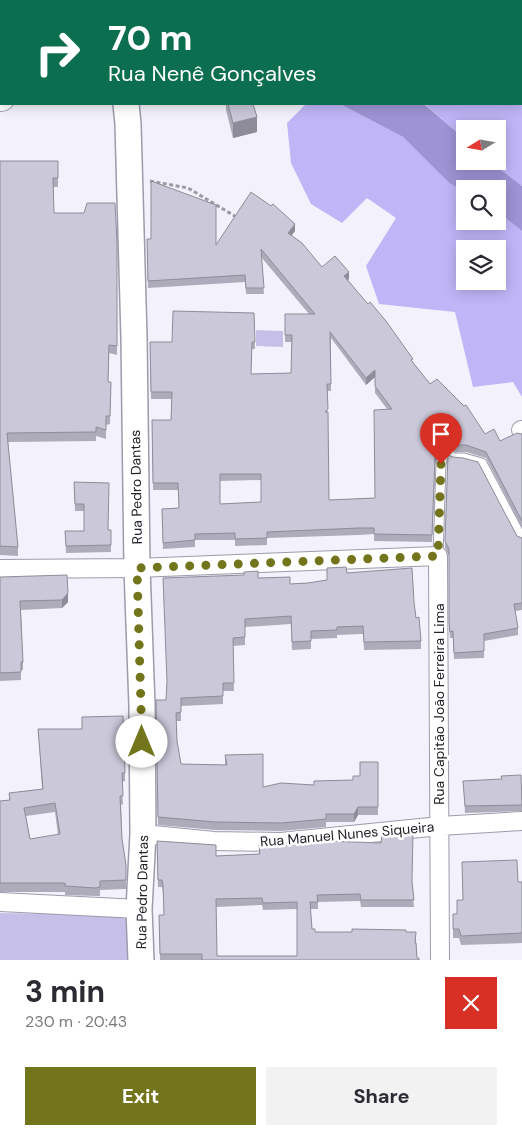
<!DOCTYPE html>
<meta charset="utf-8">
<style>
body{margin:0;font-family:"DM Sans",sans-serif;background:#f2f2f3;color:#2b2b33;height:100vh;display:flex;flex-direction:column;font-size:19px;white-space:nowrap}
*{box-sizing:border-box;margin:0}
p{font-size:16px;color:#7c7c81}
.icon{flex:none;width:28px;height:28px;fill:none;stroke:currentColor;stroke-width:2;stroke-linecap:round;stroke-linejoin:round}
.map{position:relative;height:960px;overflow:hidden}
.side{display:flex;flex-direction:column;background:#fff;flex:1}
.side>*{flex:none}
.hud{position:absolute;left:0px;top:0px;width:522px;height:105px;box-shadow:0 2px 12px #0003;background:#0b6e4f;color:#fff;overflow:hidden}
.needle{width:32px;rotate:259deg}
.controls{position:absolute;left:456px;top:120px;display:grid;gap:10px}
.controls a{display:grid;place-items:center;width:50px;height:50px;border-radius:0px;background:#fff;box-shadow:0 2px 12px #0003;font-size:25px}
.pin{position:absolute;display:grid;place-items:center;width:42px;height:42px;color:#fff;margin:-51px -21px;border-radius:50% 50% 50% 0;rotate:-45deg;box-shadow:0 0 5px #0007}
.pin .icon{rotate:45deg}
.me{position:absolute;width:55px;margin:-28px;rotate:0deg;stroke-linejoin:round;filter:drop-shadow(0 0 4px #0008)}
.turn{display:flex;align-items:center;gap:18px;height:105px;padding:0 25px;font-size:22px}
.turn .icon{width:65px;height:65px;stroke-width:2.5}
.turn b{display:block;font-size:35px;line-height:42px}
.round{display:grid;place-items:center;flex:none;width:52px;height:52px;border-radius:0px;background:#f2f2f3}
.headline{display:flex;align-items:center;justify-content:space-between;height:85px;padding:0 25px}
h1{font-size:30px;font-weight:700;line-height:38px}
.action{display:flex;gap:10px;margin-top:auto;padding:10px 25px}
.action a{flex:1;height:58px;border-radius:0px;background:#73751c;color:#fff;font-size:20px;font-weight:700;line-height:58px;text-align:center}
.action a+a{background:#f2f2f3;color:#2b2b33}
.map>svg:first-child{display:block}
.green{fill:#c6c0e9}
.forest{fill:#bfb5f7;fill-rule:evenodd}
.water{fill:#9e93d4}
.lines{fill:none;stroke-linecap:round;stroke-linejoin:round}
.service-casing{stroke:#9d9bab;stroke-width:11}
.pedestrian-casing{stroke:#9d9bab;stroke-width:15}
.minor-casing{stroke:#9d9bab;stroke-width:20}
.secondary-casing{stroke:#9d9bab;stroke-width:28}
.primary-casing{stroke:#9d9bab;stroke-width:30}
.path{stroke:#9c9ba4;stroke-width:3;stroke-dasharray:4 2.5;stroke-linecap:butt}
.service{stroke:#fff;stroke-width:9}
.pedestrian{stroke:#fff;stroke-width:12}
.minor{stroke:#fff;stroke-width:18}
.secondary{stroke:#fff;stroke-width:25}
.primary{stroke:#fff;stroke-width:28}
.wall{fill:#aeacbb;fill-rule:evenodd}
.shaded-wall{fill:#8d8c98}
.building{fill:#cac8d9;stroke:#8d8c98;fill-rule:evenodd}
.route{stroke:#73751c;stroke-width:9;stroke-dasharray:0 16.2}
.labels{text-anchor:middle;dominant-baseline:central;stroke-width:5;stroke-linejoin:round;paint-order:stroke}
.street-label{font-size:14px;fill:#232229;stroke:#fff}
</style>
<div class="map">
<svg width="522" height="960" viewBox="0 0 522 960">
<rect width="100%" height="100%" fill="#f3f2fc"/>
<path class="green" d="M256 330 283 331V347L256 346Z
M0 913 122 915 131 924 132 960H0Z"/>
<path class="forest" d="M521 66H522V186L490 161H498V129H465V139L427 106V104H521Z
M306 104H340L403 137 449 183 465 192V221H498V212L522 231V397L513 382 473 387 455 312 379 304 366 266 396 218 367 198 342 223 311 204 291 163 287 123ZM465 249H498V281H465Z"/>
<path class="water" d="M340 104H424L465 139V161H490L522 186V231L498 212V189H465V192L449 183 403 137Z"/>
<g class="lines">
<defs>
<path id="service" d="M445 448 453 458H464L482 463 522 539
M438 556 441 464 445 448"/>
<path id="pedestrian" d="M0 35H1"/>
<path id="minor" d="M521 430 522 431
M0 569 137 568 438 556 440 960
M143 834 214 841 281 842 440 826 522 821
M0 902 139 909"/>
<path id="secondary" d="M126 104 128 124 134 338 137 568 142 706 143 834 139 909 141 960"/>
<path id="primary" d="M260 1 264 0
M521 14H522
M0 60H1
M0 97H1"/>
</defs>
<use href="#service" class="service-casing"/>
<use href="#pedestrian" class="pedestrian-casing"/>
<use href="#minor" class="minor-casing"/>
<use href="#secondary" class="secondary-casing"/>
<use href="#primary" class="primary-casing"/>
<path class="path" d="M397 1 401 0
M150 181 188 188 238 218"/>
<use href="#service" class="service"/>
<use href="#pedestrian" class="pedestrian"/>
<use href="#minor" class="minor"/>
<use href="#secondary" class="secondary"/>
<use href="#primary" class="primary"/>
</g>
<path class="wall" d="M226 104H253L257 132 233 138 226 110Z
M0 161H58V187H53L54 213 117 243V355L109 353 108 382H111L110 424 106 425V439L96 436V441L8 442 18 547V556L0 555Z
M295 231 291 236 322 267 349 279 348 280 430 384 485 434 500 441 522 434V528L486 458 466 452H456L447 442 440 444 435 464 432 542 374 541V534L359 535 267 538V545L235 546V540H195V547L163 549 162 509 179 508 178 490H153L152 420H171L172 399H151L150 342H172L254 313 255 349H252L251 374 291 373 292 342H285V314H309L261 257 264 294H246L245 282 148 288 147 239 216 244ZM331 338 366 385 375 377V393L387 409 375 498 329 500 327 391H331ZM261 480V502L220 504V481Z
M74 482 108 530H111V552L66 553 65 531H84V511H75Z
M517 536 522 538V610L515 611 518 628V635L484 641V658L454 659 453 638H450L449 629V556L445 548V541Z
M347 573 414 602 416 618 421 641V649L364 650 363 634 337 635V638L311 639V649L292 650 291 624 245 627V645L233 646 234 691H223V704L181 706V721H176L177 741 181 764 225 765V755L263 787 314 785 353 780 360 776 378 762V815H358L354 822H326V827L281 831 215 830 158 825 156 700H166L258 578 290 584 308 583 327 580Z
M0 577 68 602 62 608 21 610 23 662V670H21V680L0 681Z
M38 729 125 773V781L122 782 123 805 121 804 122 839 126 865V889L100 890V896H96L65 895V892H0V801L9 800V793L42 789ZM55 812 58 835 30 839 26 816Z
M463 781 522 792V811L465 813Z
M157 841 216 856 259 854V845L412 883 414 907H361L360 901 318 902V909H310L312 929 315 932H406L416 939 417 958 419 960H160L159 915H164L163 892 162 887H158ZM262 905 263 910 297 909V956H217L216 907Z
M518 882H522V943L461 945 459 938H453V914H457L463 900Z"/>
<path class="shaded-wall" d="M257 117V132L233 138V123Z
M295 224V231L288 240V233Z
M349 272V279L344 283V276Z
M375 370V377L366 385V378Z
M447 435V442L440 444 435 464 432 542 435 457 440 437Z
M68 593V602L62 608V600Z
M358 807V815L354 822V814Z"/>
<path class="building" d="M228 104H253L257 117 233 123Z
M0 161H58V178H53L54 213H84L87 203H115L117 243V346L109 345 108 382H111L110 416H106V430L96 427V432L7 433 18 547 0 546Z
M151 181 216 205V245L251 192 271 206 273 204 295 224 288 233 302 243 322 267 335 256 349 272 344 276 368 304 370 302 386 321 413 359 411 360 430 384 437 379 464 406 466 405 485 434 494 429 500 441 517 433 522 434V521L486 452 466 445H456L447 435 440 437 435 457 432 535 374 534V528H359L267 532V538L235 539V533L195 534V540L163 543 162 509 179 508 178 483H153L152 420H171L172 392H151L150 342H172L173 311 254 313 255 342H252L251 374 291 373 292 335H285V314H315L261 249 264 288H246L245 275 148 281 147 239H151ZM330 332 366 378 375 370V386L392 409 374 410 375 498 329 500 328 412H325L328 409 327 384H331ZM220 474H261V502L220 504Z
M448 455 453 457 463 458 478 462 517 536 522 538V603L514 604 518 628 484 634V651L454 653 453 631 450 632 449 622V549L445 541Z
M74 482 109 483 108 530H111V545L66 546 65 531H84V504H75Z
M346 567 347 573 412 568 414 602 416 618 419 617 421 641 364 642 363 626 337 627V630L311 631V641L292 642 291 616 245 619V637L233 638 234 683H223V696L181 698V712L176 713 177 741 181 764 227 765 225 755 263 754V787L281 783 314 785V781L353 780V776H360V762H378V807H358L354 814H326V819L281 823 215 822 158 817 156 700H166L167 681 163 578 244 575V572L258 571V578L290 577V584L308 583 327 580V568Z
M67 575 68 593 62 600 20 601 23 662H21V672L0 673V577Z
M123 716 125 773H122L123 796H120L122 839 126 865V880L100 881V887L96 888 65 886V883H0V801L10 800 9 793 43 789 38 729H82V717ZM55 803 60 834 30 839 24 808Z
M521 775 522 805 465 806 463 781 502 779 501 776Z
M413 832 412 881 414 900H361L360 894 317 895 318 902H310L312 929H315V932H352V929L406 930V932H416L415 943H416L417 958H419V960H202V954H160L159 915H164L163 885 162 880H158L157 841 216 845V856L260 854 259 845 282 846 327 841 381 843 382 835ZM262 898 263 903 297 902V956H217L216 899Z
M517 860 518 882H522V933L461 936 459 929H453V914H457V900H463L462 862Z"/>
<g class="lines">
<path class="route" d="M142 742 137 568 438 556 441 464"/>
</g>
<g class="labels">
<g class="street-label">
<text transform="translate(136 487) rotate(-91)">Rua Pedro Dantas</text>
<text transform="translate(439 704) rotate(-90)">Rua Capitão João Ferreira Lima</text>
<text transform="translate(347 834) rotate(-5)">Rua Manuel Nunes Siqueira</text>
<text transform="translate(142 892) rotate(-89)">Rua Pedro Dantas</text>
</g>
</g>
</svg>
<div class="controls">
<a><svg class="needle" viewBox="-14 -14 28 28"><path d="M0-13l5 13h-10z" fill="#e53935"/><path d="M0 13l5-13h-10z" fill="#7c7c81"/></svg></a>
<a><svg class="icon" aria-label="search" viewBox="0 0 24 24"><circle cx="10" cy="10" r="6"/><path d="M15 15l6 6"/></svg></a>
<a><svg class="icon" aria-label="layers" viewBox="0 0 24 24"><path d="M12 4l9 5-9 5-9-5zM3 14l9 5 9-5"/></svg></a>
</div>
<div class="pin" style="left:441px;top:464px;background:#d93025"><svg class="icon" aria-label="arrive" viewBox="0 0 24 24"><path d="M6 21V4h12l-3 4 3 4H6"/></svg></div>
<svg class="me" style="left:142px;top:742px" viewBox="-20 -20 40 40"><circle r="19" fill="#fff"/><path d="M0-13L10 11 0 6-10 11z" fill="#73751c"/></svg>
<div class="hud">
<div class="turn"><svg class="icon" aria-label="right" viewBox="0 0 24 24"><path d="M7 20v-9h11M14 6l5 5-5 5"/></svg><div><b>70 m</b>Rua Nenê Gonçalves</div></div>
</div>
</div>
<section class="side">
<div class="headline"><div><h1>3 min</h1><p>230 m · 20:43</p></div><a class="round" style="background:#d93025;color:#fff"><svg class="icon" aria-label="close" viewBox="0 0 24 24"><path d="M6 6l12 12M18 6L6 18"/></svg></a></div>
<div class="action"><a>Exit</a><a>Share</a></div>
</section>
